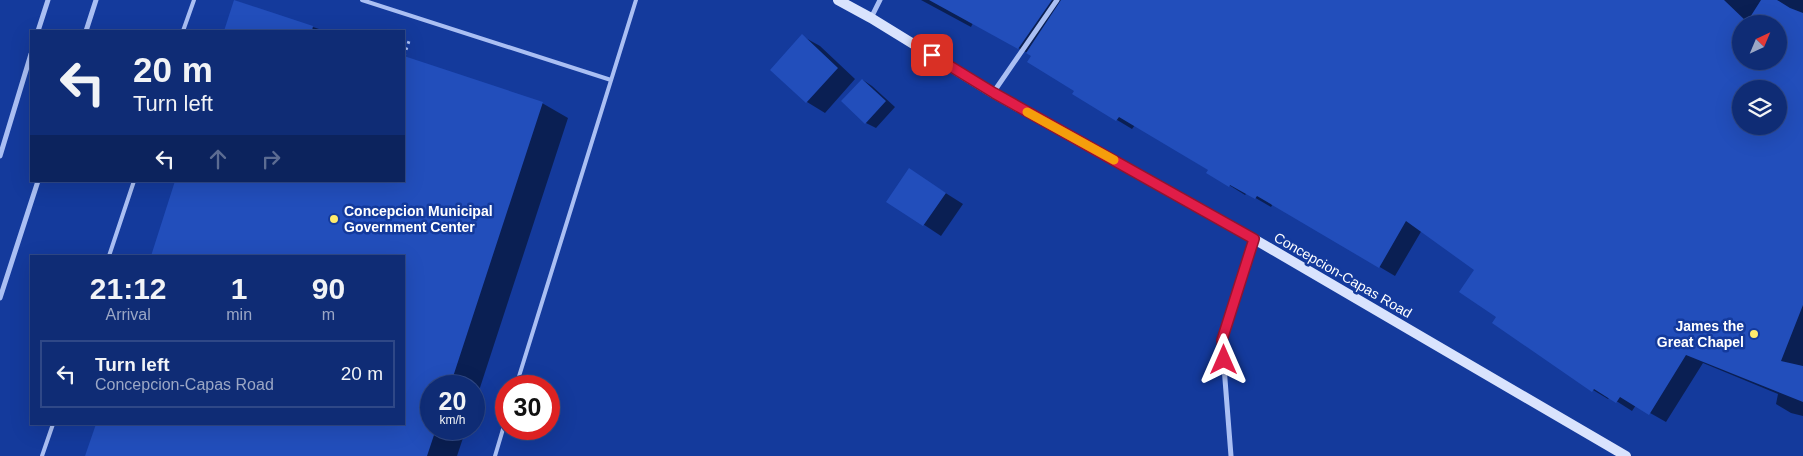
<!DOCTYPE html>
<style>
body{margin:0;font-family:Helvetica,sans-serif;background:#18347a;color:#f1f3f6;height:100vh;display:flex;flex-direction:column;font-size:19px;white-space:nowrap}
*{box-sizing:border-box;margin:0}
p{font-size:16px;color:#9ba7c5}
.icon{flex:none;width:28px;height:28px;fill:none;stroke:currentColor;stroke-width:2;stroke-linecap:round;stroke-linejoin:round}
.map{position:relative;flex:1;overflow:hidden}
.side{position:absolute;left:30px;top:255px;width:375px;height:170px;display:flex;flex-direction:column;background:#0f2c75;border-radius:0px;box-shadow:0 5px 20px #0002,0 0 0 1px #2f4887}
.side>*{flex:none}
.guide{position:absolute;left:30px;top:30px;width:375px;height:152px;border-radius:0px;box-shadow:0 5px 20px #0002,0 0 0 1px #2f4887;background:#0f2c75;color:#f1f3f6;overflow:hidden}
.needle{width:32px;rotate:44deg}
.buttons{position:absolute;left:1732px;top:15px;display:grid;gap:10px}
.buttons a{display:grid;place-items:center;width:55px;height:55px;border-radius:50%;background:#0f2c75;box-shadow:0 5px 20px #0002,0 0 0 1px #2f4887;font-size:25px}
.speed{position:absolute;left:420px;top:375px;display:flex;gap:10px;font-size:25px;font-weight:700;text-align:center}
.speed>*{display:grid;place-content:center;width:65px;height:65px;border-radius:50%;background:#0f2c75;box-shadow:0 5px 20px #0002,0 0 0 1px #2f4887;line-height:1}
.speed small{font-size:12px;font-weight:400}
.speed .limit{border:8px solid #d22;background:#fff;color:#111}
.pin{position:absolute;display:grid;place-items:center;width:42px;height:42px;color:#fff;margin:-21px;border-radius:10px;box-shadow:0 2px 8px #0006}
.me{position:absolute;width:55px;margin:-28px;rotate:0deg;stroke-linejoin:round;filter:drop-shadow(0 0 4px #0008)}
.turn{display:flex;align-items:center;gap:18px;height:105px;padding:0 20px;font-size:22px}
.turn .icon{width:65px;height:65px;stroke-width:2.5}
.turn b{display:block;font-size:35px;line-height:42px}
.lanes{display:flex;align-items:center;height:48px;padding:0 20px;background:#0003;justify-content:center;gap:25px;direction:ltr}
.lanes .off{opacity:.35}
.eta{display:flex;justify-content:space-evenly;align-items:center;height:85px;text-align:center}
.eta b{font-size:30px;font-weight:700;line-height:35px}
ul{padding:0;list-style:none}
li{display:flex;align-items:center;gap:15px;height:68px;margin:0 10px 8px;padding:0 10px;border:2px solid #2f4887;border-radius:0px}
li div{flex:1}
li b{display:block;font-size:19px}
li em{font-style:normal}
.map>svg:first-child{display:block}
.shadow{fill:#0007;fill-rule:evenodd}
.building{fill:#224ebb;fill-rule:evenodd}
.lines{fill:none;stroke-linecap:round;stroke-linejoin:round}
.path{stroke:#aabff3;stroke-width:3;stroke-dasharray:2.5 4;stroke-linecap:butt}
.lane{stroke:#aabff3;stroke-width:4}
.street{stroke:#aabff3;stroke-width:5}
.secondary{stroke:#d9e3fd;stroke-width:10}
.route-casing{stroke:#92132f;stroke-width:12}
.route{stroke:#e11d48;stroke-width:9}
.slow{stroke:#f59e0b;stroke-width:9}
.poi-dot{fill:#ffeb6c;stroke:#143a9c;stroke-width:2}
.labels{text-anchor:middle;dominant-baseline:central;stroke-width:5;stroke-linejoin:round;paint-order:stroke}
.poi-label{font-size:14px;font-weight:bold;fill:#fff;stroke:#143a9c;text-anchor:start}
.street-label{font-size:14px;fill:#fff;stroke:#143a9c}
</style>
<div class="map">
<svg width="1803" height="456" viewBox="0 0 1803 456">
<rect width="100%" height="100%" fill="#143a9c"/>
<path class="shadow" d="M921 0H1803V416L1791 413 1776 404 1778 394 1703 363 1666 422 1636 405 1632 411 1610 397 1608 399 1593 390 1498 316 1476 269 1422 230 1395 276 1273 204 1271 207 1247 193 1245 195 1208 172 1209 170 1135 125 1132 129 1074 94 1076 91 1033 56 973 23 971 27ZM1741 24H1779V61H1741ZM1741 89H1779V126H1741Z
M235 1 325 31H225Z
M802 36 820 46 855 79 825 113 807 102 772 70Z
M404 57 542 103 568 118 474 406V386H431V429H466L457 456H87L97 424H404V256H152L176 181H404Z
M863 80 872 86 895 107 876 128 866 123Z
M909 170 963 204 941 236 888 201Z"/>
<path class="building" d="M234 0 313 26 312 31H224Z
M929 0H1052L1018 49Z
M1061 0H1724L1747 22 1761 0H1777L1790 8 1803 13V305L1781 361 1803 366V402L1686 355 1649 415 1620 397 1616 403 1594 389 1592 392 1492 323 1496 317 1459 292 1474 270 1406 221 1379 268 1257 196 1255 199 1230 185 1229 187 1206 173 1208 170 1119 117 1116 121 1072 94 1074 91 1027 62 1031 56 1026 53ZM1741 24H1779V61H1741ZM1741 89H1779V126H1741Z
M802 34 838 68 806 103 770 70Z
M404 56 543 102 450 386H431V429H436L427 456H85L96 424H404V256H151L175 181H404Z
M862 79 886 101 865 124 841 101Z
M909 168 946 193 923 226 886 202Z"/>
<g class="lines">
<path class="path" d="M404 56 410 38"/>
<path class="lane" d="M362 0 611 80
M183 31 194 0
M109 256 134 181
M516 386 636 0
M42 456 53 424
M495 456 506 419"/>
<path class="street" d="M871 18 880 0
M38 31 48 0
M86 31 96 0
M993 93 1057 0
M0 156 31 54
M0 298 38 181
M1231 456 1222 341 1254 239"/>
<path class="secondary" d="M838 0 871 18 993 93 1254 239 1626 456"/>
</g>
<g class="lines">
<defs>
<path id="route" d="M932 55 994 93 1254 239 1222 340 1224 360"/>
</defs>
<use href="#route" class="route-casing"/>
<use href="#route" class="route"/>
<path class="slow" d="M1027 112 1114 160"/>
</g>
<g class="poi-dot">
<circle cx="334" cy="219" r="5"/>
<circle cx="1754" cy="334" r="5"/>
</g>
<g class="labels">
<g class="poi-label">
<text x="344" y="211">Concepcion Municipal<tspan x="344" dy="16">Government Center</tspan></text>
<text x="1744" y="326" text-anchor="end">James the<tspan x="1744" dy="16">Great Chapel</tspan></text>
</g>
<g class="street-label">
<text transform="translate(1343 275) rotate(30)">Concepcion-Capas Road</text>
</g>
</g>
</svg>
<div class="buttons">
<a><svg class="needle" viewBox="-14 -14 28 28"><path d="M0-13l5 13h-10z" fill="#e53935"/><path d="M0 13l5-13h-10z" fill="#9ba7c5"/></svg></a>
<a><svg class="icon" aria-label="layers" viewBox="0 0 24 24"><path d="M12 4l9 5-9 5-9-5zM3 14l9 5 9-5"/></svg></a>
</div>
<div class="speed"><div>20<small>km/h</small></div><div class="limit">30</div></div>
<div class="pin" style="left:932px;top:55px;background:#d93025"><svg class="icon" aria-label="arrive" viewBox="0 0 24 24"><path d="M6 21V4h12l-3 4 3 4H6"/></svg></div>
<svg class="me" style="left:1224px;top:360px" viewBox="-20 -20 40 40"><path d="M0-17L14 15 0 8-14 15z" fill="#e11d48" stroke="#fff" stroke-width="4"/></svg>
<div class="guide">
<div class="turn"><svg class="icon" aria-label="left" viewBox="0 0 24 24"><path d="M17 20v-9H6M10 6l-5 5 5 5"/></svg><div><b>20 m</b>Turn left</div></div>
<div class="lanes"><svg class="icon" aria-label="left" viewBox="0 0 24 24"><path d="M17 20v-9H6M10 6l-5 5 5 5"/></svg><svg class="icon off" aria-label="ahead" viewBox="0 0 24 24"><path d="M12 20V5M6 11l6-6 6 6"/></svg><svg class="icon off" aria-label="right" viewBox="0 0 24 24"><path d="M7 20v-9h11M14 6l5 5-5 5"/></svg></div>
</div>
<section class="side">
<div class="eta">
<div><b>21:12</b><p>Arrival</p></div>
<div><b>1</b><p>min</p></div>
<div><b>90</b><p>m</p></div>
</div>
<ul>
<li><svg class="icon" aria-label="left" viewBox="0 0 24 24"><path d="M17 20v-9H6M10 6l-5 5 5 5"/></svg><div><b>Turn left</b><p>Concepcion-Capas Road</p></div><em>20 m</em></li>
</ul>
</section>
</div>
